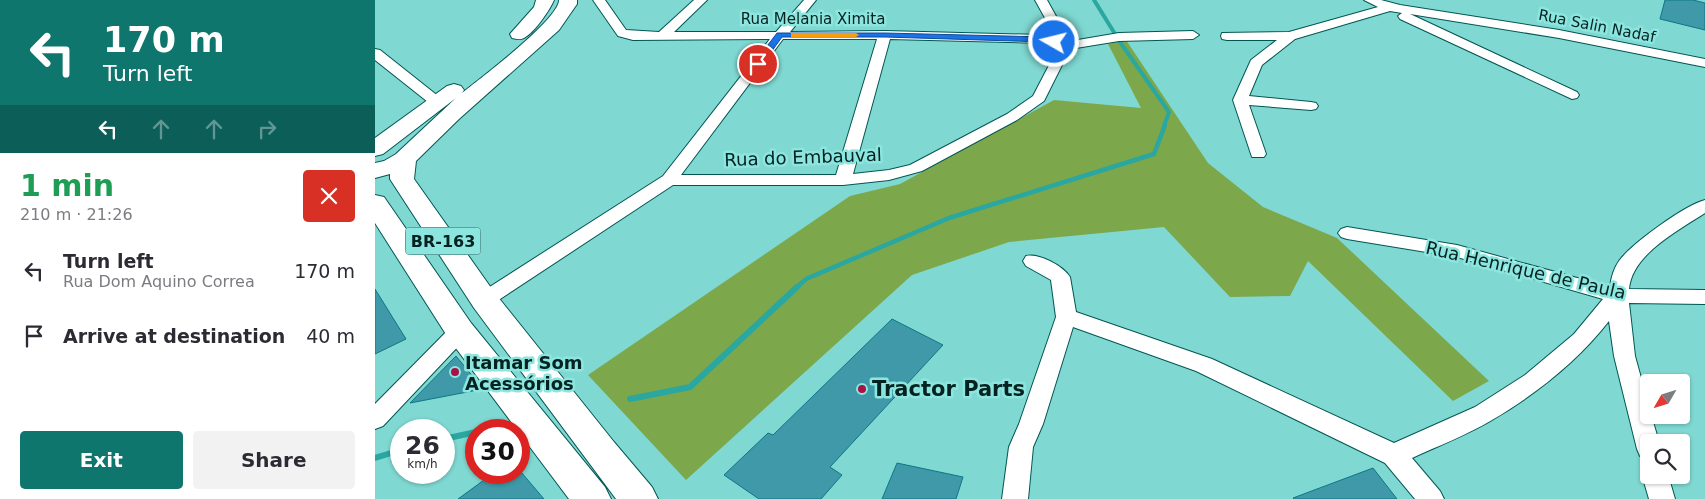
<!DOCTYPE html>
<meta charset="utf-8">
<style>
body{margin:0;font-family:"DejaVu Sans",sans-serif;background:#f2f2f3;color:#2b2b33;height:100vh;display:flex;flex-direction:column;font-size:19px;white-space:nowrap}
*{box-sizing:border-box;margin:0}
p{font-size:16px;color:#7c7c81}
.icon{flex:none;width:28px;height:28px;fill:none;stroke:currentColor;stroke-width:2;stroke-linecap:round;stroke-linejoin:round}
.map{position:relative;flex:1;overflow:hidden}
.side{display:flex;flex-direction:column;background:#fff;width:375px}
.side>*{flex:none}
.banner{background:#0f766e;color:#fff;overflow:hidden}
.needle{width:32px;rotate:231deg}
.tools{position:absolute;left:1265px;top:374px;display:grid;gap:10px}
.tools a{display:grid;place-items:center;width:50px;height:50px;border-radius:5px;background:#fff;box-shadow:0 1px 4px #0004;font-size:25px}
.speed{position:absolute;left:15px;top:419px;display:flex;gap:10px;font-size:25px;font-weight:700;text-align:center}
.speed>*{display:grid;place-content:center;width:65px;height:65px;border-radius:50%;background:#fff;box-shadow:0 1px 4px #0004;line-height:1}
.speed small{font-size:12px;font-weight:400}
.speed .limit{border:8px solid #d22;background:#fff;color:#111}
.pin{position:absolute;display:grid;place-items:center;width:42px;height:42px;color:#fff;margin:-21px;border:2px solid #fff;border-radius:50%;box-shadow:0 1px 5px #0007}
.me{position:absolute;width:55px;margin:-28px;rotate:278deg;stroke-linejoin:round;filter:drop-shadow(0 0 4px #0008)}
.turn{display:flex;align-items:center;gap:18px;height:105px;padding:0 20px;font-size:22px}
.turn .icon{width:65px;height:65px;stroke-width:2.5}
.turn b{display:block;font-size:35px;line-height:42px}
.lanes{display:flex;align-items:center;height:48px;padding:0 20px;background:#0003;justify-content:center;gap:25px;direction:ltr}
.lanes .off{opacity:.35}
.round{display:grid;place-items:center;flex:none;width:52px;height:52px;border-radius:5px;background:#f2f2f3}
.overview{display:flex;align-items:center;justify-content:space-between;height:85px;padding:0 20px}
h1{font-size:30px;font-weight:800;line-height:38px;color:#1e9e55}
.action{display:flex;gap:10px;margin-top:auto;padding:10px 20px}
.action a{flex:1;height:58px;border-radius:5px;background:#0f766e;color:#fff;font-size:20px;font-weight:800;line-height:58px;text-align:center}
.action a+a{background:#f2f2f3;color:#2b2b33}
ul{padding:0;list-style:none}
li{display:flex;align-items:center;gap:15px;height:65px;padding:0 20px}
li div{flex:1}
li b{display:block;font-size:19px}
li em{font-style:normal}
main{display:flex;flex:1;min-height:0}
.map>svg:first-child{display:block}
.forest{fill:#7da74b}
.lines{fill:none;stroke-linecap:round;stroke-linejoin:round}
.stream-far2{stroke:#29a7a0;stroke-width:4}
.stream-far1{stroke:#29a7a0;stroke-width:4.5}
.stream{stroke:#29a7a0;stroke-width:6}
.building{fill:#3f99a8;stroke:#0d7785}
.minor-casing{stroke:#025652;stroke-width:2}
.primary-casing{stroke:#025652;stroke-width:2}
.minor{fill:#fff;fill-rule:evenodd}
.primary{fill:#fff;fill-rule:evenodd}
.route{fill:#1a73e8;stroke:#114b97}
.slow{fill:#f59e0b}
.poi-dot{fill:#a81245;stroke:#8ce6df;stroke-width:2}
.labels{text-anchor:middle;dominant-baseline:central;stroke-width:5;stroke-linejoin:round;paint-order:stroke}
.far-street-label{font-size:15px;fill:#042220;stroke:#8ce6df}
.shield{fill:#8ce6df;stroke:#2d5d59;stroke-width:1}
.shield-label{font-size:16px;font-weight:bold;fill:#042220}
.street-label{font-size:18px;fill:#042220;stroke:#8ce6df}
.poi-label{font-size:18px;font-weight:bold;fill:#042220;stroke:#8ce6df;text-anchor:start}
.near-poi-label{font-size:21px;font-weight:bold;fill:#042220;stroke:#8ce6df;text-anchor:start}
</style>
<main>
<section class="side">
<div class="banner">
<div class="turn"><svg class="icon" aria-label="left" viewBox="0 0 24 24"><path d="M17 20v-9H6M10 6l-5 5 5 5"/></svg><div><b>170 m</b>Turn left</div></div>
<div class="lanes"><svg class="icon" aria-label="left" viewBox="0 0 24 24"><path d="M17 20v-9H6M10 6l-5 5 5 5"/></svg><svg class="icon off" aria-label="ahead" viewBox="0 0 24 24"><path d="M12 20V5M6 11l6-6 6 6"/></svg><svg class="icon off" aria-label="ahead" viewBox="0 0 24 24"><path d="M12 20V5M6 11l6-6 6 6"/></svg><svg class="icon off" aria-label="right" viewBox="0 0 24 24"><path d="M7 20v-9h11M14 6l5 5-5 5"/></svg></div>
</div>
<div class="overview"><div><h1>1 min</h1><p>210 m · 21:26</p></div><a class="round" style="background:#d93025;color:#fff"><svg class="icon" aria-label="close" viewBox="0 0 24 24"><path d="M6 6l12 12M18 6L6 18"/></svg></a></div>
<ul>
<li><svg class="icon" aria-label="left" viewBox="0 0 24 24"><path d="M17 20v-9H6M10 6l-5 5 5 5"/></svg><div><b>Turn left</b><p>Rua Dom Aquino Correa</p></div><em>170 m</em></li>
<li><svg class="icon" aria-label="arrive" viewBox="0 0 24 24"><path d="M6 21V4h12l-3 4 3 4H6"/></svg><div><b>Arrive at destination</b></div><em>40 m</em></li>
</ul>
<div class="action"><a>Exit</a><a>Share</a></div>
</section>
<div class="map">
<svg width="1330" height="499" viewBox="0 0 1330 499">
<rect width="100%" height="100%" fill="#7fd9d2"/>
<path class="forest" d="M751 40 833 163 888 207 962 238 1114 381 1078 401 933 261 915 296 855 297 789 227 634 242 537 275 311 480 213 375 475 196 525 184 679 100 766 108 733 44Z"/>
<g class="lines">
<path class="stream-far2" d="M719 0 740 34
M745 42 794 112 789 126"/>
<path class="stream-far1" d="M421 288 431 279 574 218 779 154 790 125"/>
<path class="stream" d="M255 399 315 387 422 287
M111 430 128 426
M69 439 101 432
M0 458 26 450"/>
</g>
<path class="building" d="M1290 0H1318L1330 3V30L1285 19Z
M0 289 31 339 0 354Z
M517 319 568 345 455 467 467 475 446 499H384L349 475 393 433 398 435Z
M81 356 108 389 35 403Z
M522 463 588 477 581 499H507Z
M998 468 1022 499H919L918 498Z
M120 472H146L169 499H83Z"/>
<g class="lines">
<defs>
<path id="minor" d="M218 0H230L251 30 284 32 319 0H332L299 32H401L429 0H441L415 32 510 31 666 35 670 18 660 0H672L682 18 678 37 691 42 744 33 818 31 824 35 818 39 744 41 695 49 669 101 642 120 547 171 514 180 468 185H298L116 305 109 307 102 305 99 300 102 295 288 176 395 39 258 40 243 36ZM408 39H502L461 175H306ZM515 39 669 43 683 48 658 96 632 114 535 165 514 170 478 174Z
M989 0H1006L1025 5 1184 30 1330 59V67L1184 38 1035 14 1202 92 1204 95 1202 98 1197 99 1025 19 1023 16 1027 13 1015 11 920 39 887 65 874 96 936 102 941 103 943 106 941 109 936 110 874 105 891 154 889 157H877L858 100 876 60 902 40H852L847 39 846 36 847 33 914 32 1003 7Z
M0 49 5 50 68 100 70 103 68 106H58L0 60Z
M1330 200V213C1304 230 1257 254 1254 289L1330 290V304L1254 303 1260 356 1274 407V415H1276L1284 442H1274V459L1265 456 1262 449 1239 356 1234 321C1203 361 1161 394 1117 420 1092 435 1063 446 1037 458L1065 491 1069 499H1040L1010 463 821 371 698 327 668 424 658 447 653 499H627L634 447 644 424 681 317 676 280 651 266 648 261 651 256C664 253 688 266 695 277L701 312 837 359 1019 443 1100 407 1150 375 1199 334 1228 299 1082 257 972 239 966 237 963 233 966 229 972 227 1082 245 1235 287C1236 278 1239 268 1244 261 1256 244 1310 205 1330 200Z
M85 323 92 325 96 331 92 337 8 426 0 429V404L78 325Z
M1274 466V475H1293L1300 499H1274L1267 475 1271 467Z"/>
<path id="primary" d="M161 0H179C175 10 159 33 149 38 145 40 141 39 137 38L135 34 159 7Z
M184 0H202V4L184 30 84 119 41 161 39 179 119 292 239 442 277 487 283 499H241L99 308 15 179V174L0 178V163L9 161 21 154 81 98 8 154 0 156V138L72 86 79 84 86 86 89 90 87 93C105 79 184 19 184 0Z
M0 195 9 197 96 323 230 487 236 499H194L74 339 0 223Z"/>
</defs>
<use href="#minor" class="minor-casing"/>
<use href="#primary" class="primary-casing"/>
<use href="#minor" class="minor"/>
<use href="#primary" class="primary"/>
</g>
<path class="route" d="M402 33H510L671 37 683 42 679 45 670 42 510 37H407L386 66H380V62Z"/>
<path class="slow" d="M416 33H481L484 35 481 37H416Z"/>
<g class="poi-dot">
<circle cx="80" cy="372" r="5"/>
<circle cx="487" cy="389" r="5"/>
</g>
<g class="labels">
<g class="far-street-label">
<text x="438" y="19">Rua Melania Ximita</text>
<text transform="translate(1222 26) rotate(11)">Rua Salin Nadaf</text>
</g>
<rect class="shield" x="30.5" y="227.5" width="75" height="27" rx="4"/>
<g class="shield-label">
<text x="68" y="241">BR-163</text>
</g>
<g class="street-label">
<text transform="translate(428 157) rotate(-2)">Rua do Embauval</text>
<text transform="translate(1151 270) rotate(13)">Rua Henrique de Paula</text>
</g>
<g class="poi-label">
<text x="90" y="362">Itamar Som<tspan x="90" dy="21">Acessórios</tspan></text>
</g>
<g class="near-poi-label">
<text x="497" y="389">Tractor Parts</text>
</g>
</g>
</svg>
<div class="tools">
<a><svg class="needle" viewBox="-14 -14 28 28"><path d="M0-13l5 13h-10z" fill="#e53935"/><path d="M0 13l5-13h-10z" fill="#7c7c81"/></svg></a>
<a><svg class="icon" aria-label="search" viewBox="0 0 24 24"><circle cx="10" cy="10" r="6"/><path d="M15 15l6 6"/></svg></a>
</div>
<div class="speed"><div>26<small>km/h</small></div><div class="limit">30</div></div>
<div class="pin" style="left:383px;top:64px;background:#d93025"><svg class="icon" aria-label="arrive" viewBox="0 0 24 24"><path d="M6 21V4h12l-3 4 3 4H6"/></svg></div>
<svg class="me" style="left:679px;top:42px" viewBox="-20 -20 40 40"><circle r="17" fill="#1a73e8" stroke="#fff" stroke-width="3"/><path d="M0-11L8 9 0 5-8 9z" fill="#fff"/></svg>
</div>
</main>
